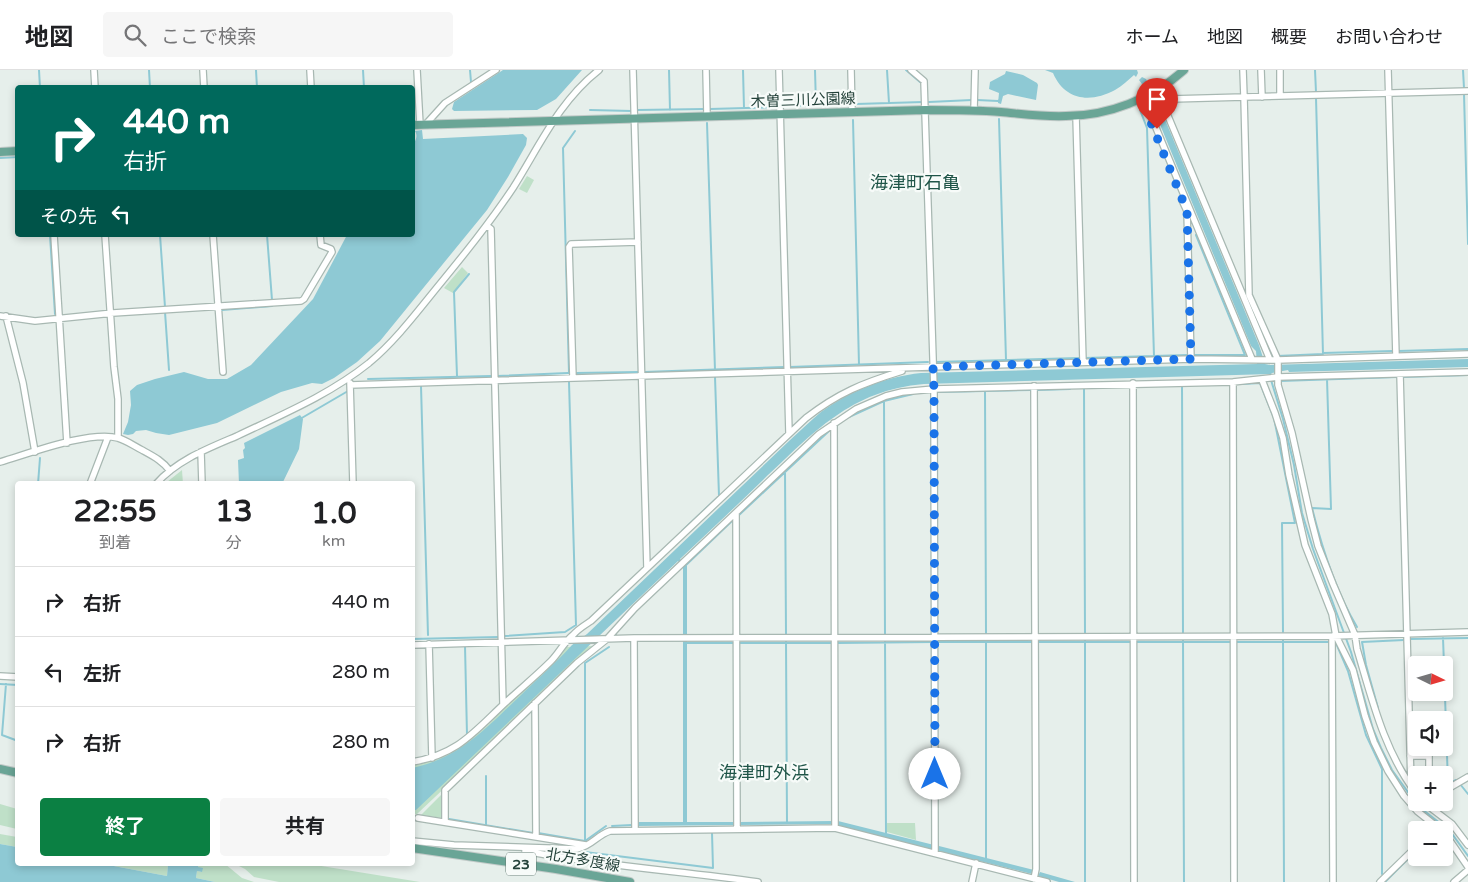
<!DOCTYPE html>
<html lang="ja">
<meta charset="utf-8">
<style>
body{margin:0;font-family:"Varela Round","Noto Sans JP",sans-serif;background:#f6f6f6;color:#202124;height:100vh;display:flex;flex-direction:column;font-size:19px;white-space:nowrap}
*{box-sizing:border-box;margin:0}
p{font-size:16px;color:#757577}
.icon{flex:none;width:28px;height:28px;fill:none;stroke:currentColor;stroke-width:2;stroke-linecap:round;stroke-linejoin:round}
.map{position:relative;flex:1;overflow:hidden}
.side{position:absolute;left:15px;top:411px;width:400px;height:385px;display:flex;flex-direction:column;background:#fff;border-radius:5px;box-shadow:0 2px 8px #0003}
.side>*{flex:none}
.guide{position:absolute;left:15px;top:15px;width:400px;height:152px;border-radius:5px;box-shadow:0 2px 8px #0003;background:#00695c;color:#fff;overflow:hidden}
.needle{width:32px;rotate:95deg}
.fabs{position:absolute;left:1408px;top:586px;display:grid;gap:10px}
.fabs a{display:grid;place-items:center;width:45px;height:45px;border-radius:5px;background:#fff;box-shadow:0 2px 8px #0003;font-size:25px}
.pin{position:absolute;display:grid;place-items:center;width:42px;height:42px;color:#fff;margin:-51px -21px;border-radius:50% 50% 50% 0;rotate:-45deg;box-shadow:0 0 5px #0007}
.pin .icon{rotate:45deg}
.me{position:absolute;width:55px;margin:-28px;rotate:0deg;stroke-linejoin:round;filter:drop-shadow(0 0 4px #0008)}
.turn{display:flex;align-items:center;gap:18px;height:105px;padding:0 25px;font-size:22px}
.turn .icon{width:65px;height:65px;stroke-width:2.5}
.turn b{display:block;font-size:35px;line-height:42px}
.then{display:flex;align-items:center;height:48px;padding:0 25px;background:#0003;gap:10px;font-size:19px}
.eta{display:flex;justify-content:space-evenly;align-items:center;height:85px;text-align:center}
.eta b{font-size:30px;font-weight:700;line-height:35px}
.primary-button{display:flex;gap:10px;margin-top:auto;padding:10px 25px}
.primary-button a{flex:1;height:58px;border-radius:5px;background:#0b8043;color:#fff;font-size:20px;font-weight:700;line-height:58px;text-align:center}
.primary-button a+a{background:#f6f6f6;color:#202124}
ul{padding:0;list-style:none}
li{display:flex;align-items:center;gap:15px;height:70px;padding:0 25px;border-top:1px solid #e0e0e0}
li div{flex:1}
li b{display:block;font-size:19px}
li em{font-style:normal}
header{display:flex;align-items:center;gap:30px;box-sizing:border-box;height:70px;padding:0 25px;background:#fff;border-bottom:1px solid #e0e0e0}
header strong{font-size:24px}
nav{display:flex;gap:28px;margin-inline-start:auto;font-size:18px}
.search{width:350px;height:45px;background:#f6f6f6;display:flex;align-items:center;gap:12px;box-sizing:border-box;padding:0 18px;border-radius:5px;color:#757577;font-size:19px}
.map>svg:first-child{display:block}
.green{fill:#bfe0c8}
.water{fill:#8ec9d4}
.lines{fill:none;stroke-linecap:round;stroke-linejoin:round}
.stream{stroke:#8ec9d4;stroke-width:2}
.minor-casing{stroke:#a8b8b2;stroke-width:8}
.major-casing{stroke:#c2cac8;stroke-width:10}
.minor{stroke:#fff;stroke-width:5.5}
.major{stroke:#6aa596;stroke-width:8}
.route{stroke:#1a73e8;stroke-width:9;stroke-dasharray:0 16.2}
.labels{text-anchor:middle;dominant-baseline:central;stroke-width:4.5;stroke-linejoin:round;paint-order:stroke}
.shield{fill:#f7fbf9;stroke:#637a73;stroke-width:1}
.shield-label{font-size:14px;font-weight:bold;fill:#24423a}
.street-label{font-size:15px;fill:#24423a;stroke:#f7fbf9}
.quarter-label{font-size:18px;fill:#1f5548;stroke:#f7fbf9}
</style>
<header>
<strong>地図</strong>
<div class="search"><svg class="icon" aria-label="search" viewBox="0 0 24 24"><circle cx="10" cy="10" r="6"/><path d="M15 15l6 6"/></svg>ここで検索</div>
<nav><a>ホーム</a><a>地図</a><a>概要</a><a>お問い合わせ</a></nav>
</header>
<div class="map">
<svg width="1468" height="812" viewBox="0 0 1468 812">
<rect width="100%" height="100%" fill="#e6efeb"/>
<path class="green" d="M527 106 534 110 527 123 519 119Z
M462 197 468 203 453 223 444 218Z
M182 400 183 414H167V412Z
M595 576 417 744H413L412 694C442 690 468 674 489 654 496 647 501 640 508 634 528 616 548 598 565 577Z
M443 723V748L421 745Z
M0 734 17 739V759L0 755Z
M887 753H915L916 770 887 762Z
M0 764 17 767V777L0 774Z
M103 794H168L167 806Z
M199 794H225L242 808 254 812H215L196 808 197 801 202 802 198 797Z
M235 794H309L420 812H279L254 807 245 799Z"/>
<path class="water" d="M503 0H582L556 29 537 40 454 41 452 39 454 32Z
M1045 0H1137L1138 3 1136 7 1134 5C1128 10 1122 16 1115 20 1091 33 1065 31 1053 3Z
M1006 1 1023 5 1037 13 1038 15 1036 30 1008 24 1003 26 1001 34 998 33 999 23 989 19 990 12 1005 4Z
M1142 7 1146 9 1156 28 1259 275 1265 294 1270 295 1468 289V297L1289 302 1288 300 1272 303 1271 304 924 314C851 320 813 363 763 410 736 436 708 463 680 489L687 496V752H735V755L638 756 639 752H683V497L678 491 416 740H413L412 698C460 688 486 658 520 626 537 609 556 593 572 575L587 564 789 371C800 361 810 351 821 342 850 321 885 307 921 303L1257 294 1256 281 1251 276 1145 18 1139 10Z
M422 60 423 69 523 64 527 68 526 75 508 107 487 140 380 271 357 292 334 308 322 314 312 313 281 322 217 353 169 365 156 363 146 360 136 361 133 364 128 365 123 364 128 352 131 335 130 321 137 315 155 309 184 302 208 309H227L251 295 313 229 347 165H412L413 74C416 70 418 66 415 61Z
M300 345 303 349 299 379 282 414H239L238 390 244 388 243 380 245 378 244 373Z
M834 751 832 754 740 755 739 752Z
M838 751 934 775 931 780 838 756Z
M0 774 17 777 18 794H103L167 806 168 794H199L198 797 203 798 202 802 197 801 196 808 215 812H0Z
M939 776 1034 800 1032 804 938 781Z
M1040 802 1075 812H1059L1038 806Z"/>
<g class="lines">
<path class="stream" d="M39 0 40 18
M149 0 150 18
M256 0 257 18
M363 0 364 18
M470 0 471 12
M669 0 670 40
M743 0 744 38
M815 0 816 35
M887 0 889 33
M906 0 920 12
M1315 0 1316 22
M1463 0 1464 18
M1464 24 1468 174
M977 30 998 31 1000 30
M929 32 972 30
M856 34 923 32
M784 36 850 34
M710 39 778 37
M590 40 632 41
M637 40 705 39
M1140 40 1147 58 1154 286
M999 49 1006 290
M853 50 859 295
M707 53 715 300
M0 88 18 87
M50 165 55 244
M160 165 165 237
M267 165 272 230
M222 240 272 236V235
M165 242 169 300
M1398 281 1468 279
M1323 283 1393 281
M1193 285H1245L1196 165
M1277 286 1323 284 1316 28
M1085 288 1188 285
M935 292 1079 288
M790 297 928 292
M644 302 785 297
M569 303 563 78 575 61
M576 303 639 302
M457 306 454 222 469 204
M497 306 568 303
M1402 307 1468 305
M368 309 491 306
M1327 309 1331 439 1312 438C1322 478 1336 522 1357 557
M1271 310 1283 349 1294 395 1302 443 1313 479 1351 582 1373 659 1381 678 1392 700 1418 736 1450 761 1468 786
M1280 311 1397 307
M1242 314 1260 313 1274 348 1295 453H1282L1283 562
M1182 315 1183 563
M421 316 428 565
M1084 318 1085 563
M1038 320 1070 319
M985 321 986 563
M938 322 1031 320
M884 331 885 564
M849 347 884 331 913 324
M300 349 348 321
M785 401 786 564
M38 414 40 388
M739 445 829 361
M682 461 719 426 715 307
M685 496 733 450
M505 566 565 562 576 555 569 312
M1443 568 1444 595
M412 569 499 567
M1410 569 1468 568
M885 570 886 763
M986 570V788
M1085 570V812
M1183 570 1184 812
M1283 570 1284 812
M786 571 787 753
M938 572H1033
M1038 572H1131
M1137 572H1231
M1236 572H1330
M686 573H734
M739 573H833
M838 573 933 572
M1336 573 1348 601 1366 665 1382 699V804
M465 576 467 665
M1444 597 1448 714 1456 710
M0 614 18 615
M6 614 2 665 18 671
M1378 638 1366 595 1362 572 1404 570
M1460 714 1468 724
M449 749 533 763
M486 755V706
M612 756 632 755
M538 763 585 771 606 756
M585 771V593L609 577
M585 782 713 798 712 763
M1385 812 1408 789"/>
<defs>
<path id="minor" d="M94 0 95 18
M203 0 204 18
M310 0 311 18
M417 0 420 55
M633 0 647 498
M706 0 707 46
M779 0 789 363
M851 0 852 42
M911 0 924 11 934 319 935 783
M1243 0 1244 27 1468 21
M1261 0 1262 27
M1280 0V26
M1388 0 1396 286
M1157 19 1164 26 1171 29 1244 27 1249 225 1278 290 1468 284
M1158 22 1270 290
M1145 38 1149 41 1252 289
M974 40 975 0
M1076 46 1083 292
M426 54 445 33 496 0
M1182 130 1187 141 1191 289
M487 156 491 159 503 634
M54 165 67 373
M105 165 114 297 118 329V368
M213 165 223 302
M0 246 35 251 113 243 301 231 304 229 332 182 331 179 321 175 320 165
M6 246 23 313 35 382
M1400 304 1411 716
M573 308 569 177 571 174 638 172
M1262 310 1275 343 1283 368 1289 405 1305 475 1332 544 1336 566 1353 600 1365 646 1374 672 1388 701 1404 726 1417 741 1441 760
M1233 312 1234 812
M350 313 353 414
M1133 313 1134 812
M350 315 1191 289 1278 290V315L1292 363 1311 449 1318 476 1333 514 1355 565 1357 579C1372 629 1384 681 1416 723
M834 353 835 758
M201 382 202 414
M0 392C28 384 90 360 118 368 126 370 134 376 142 380 153 386 163 391 170 401
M90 414 108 367
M156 414C177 390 209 378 237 366 283 344 329 325 369 293 394 272 414 246 435 220 462 187 489 154 513 118 539 77 559 31 599 0
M736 443 737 758
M1332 566 1333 812
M634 568 635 760
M429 574 432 688
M412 575 634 568 1332 566 1468 562
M0 606 18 607
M535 633 536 767
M1410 686H1429V705
M412 692C457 685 474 662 505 633 520 619 536 606 551 591 559 583 564 572 573 565 578 559 585 555 591 551L806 348C838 323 863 313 902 301
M1444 721 1468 707
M1423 732 1452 754 1468 775
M418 748 586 775
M445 751V720L577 593 607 569 635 538 819 364 856 339 886 326 902 322 934 319 1233 312 1278 307 1468 302
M1444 762 1468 797
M412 771 454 775 577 779C592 776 597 765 610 761L835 758 1047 812
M525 781C602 796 681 801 758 812
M1034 809 1036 799 1034 316
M972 812 976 793
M1380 812 1416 777
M1454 812 1468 800"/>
<path id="major" d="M412 55 925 40C951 40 976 40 1001 42 1023 44 1044 47 1066 46 1108 46 1152 29 1184 0
M0 82 18 81
M0 699 18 703
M412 778 556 799 630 812"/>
</defs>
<use href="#minor" class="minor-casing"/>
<use href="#major" class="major-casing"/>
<use href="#minor" class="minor"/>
<use href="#major" class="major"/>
</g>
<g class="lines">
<path class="route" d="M935 704 934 319 933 297 1191 289 1187 141 1145 38 1149 41 1157 59"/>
</g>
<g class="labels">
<rect class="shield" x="506" y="782.5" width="30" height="23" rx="4"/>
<g class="shield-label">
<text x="521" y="794">23</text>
</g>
<g class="street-label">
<text transform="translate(803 30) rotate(-2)">木曽三川公園線</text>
<text transform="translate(583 790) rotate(10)">北方多度線</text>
</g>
<g class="quarter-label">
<text x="915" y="113">海津町石亀</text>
<text x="764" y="703">海津町外浜</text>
</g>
</g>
</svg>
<div class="fabs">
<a><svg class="needle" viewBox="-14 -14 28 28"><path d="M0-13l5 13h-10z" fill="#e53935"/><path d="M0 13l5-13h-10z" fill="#757577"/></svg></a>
<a><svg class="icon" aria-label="sound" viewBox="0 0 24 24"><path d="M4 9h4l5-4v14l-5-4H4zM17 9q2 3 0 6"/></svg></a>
<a>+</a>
<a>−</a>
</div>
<div class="pin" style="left:1157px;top:59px;background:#d93025"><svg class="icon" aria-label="arrive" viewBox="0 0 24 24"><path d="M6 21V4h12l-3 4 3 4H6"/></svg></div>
<svg class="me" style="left:935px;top:704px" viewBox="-20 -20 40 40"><circle r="19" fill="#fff"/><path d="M0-13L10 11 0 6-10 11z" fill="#1a73e8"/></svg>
<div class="guide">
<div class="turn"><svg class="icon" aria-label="right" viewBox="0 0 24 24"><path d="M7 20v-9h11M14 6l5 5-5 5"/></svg><div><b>440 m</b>右折</div></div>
<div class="then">その先<svg class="icon" aria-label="left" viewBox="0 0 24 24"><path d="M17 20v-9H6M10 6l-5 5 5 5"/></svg></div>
</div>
<section class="side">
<div class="eta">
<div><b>22:55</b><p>到着</p></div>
<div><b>13</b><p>分</p></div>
<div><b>1.0</b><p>km</p></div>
</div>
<ul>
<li><svg class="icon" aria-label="right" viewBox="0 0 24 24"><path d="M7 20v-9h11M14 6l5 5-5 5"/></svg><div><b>右折</b></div><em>440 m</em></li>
<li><svg class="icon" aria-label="left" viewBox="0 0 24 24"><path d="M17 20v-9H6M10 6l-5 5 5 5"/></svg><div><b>左折</b></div><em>280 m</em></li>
<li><svg class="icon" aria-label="right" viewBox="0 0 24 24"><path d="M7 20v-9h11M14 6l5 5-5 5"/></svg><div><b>右折</b></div><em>280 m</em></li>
</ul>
<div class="primary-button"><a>終了</a><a>共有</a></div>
</section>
</div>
